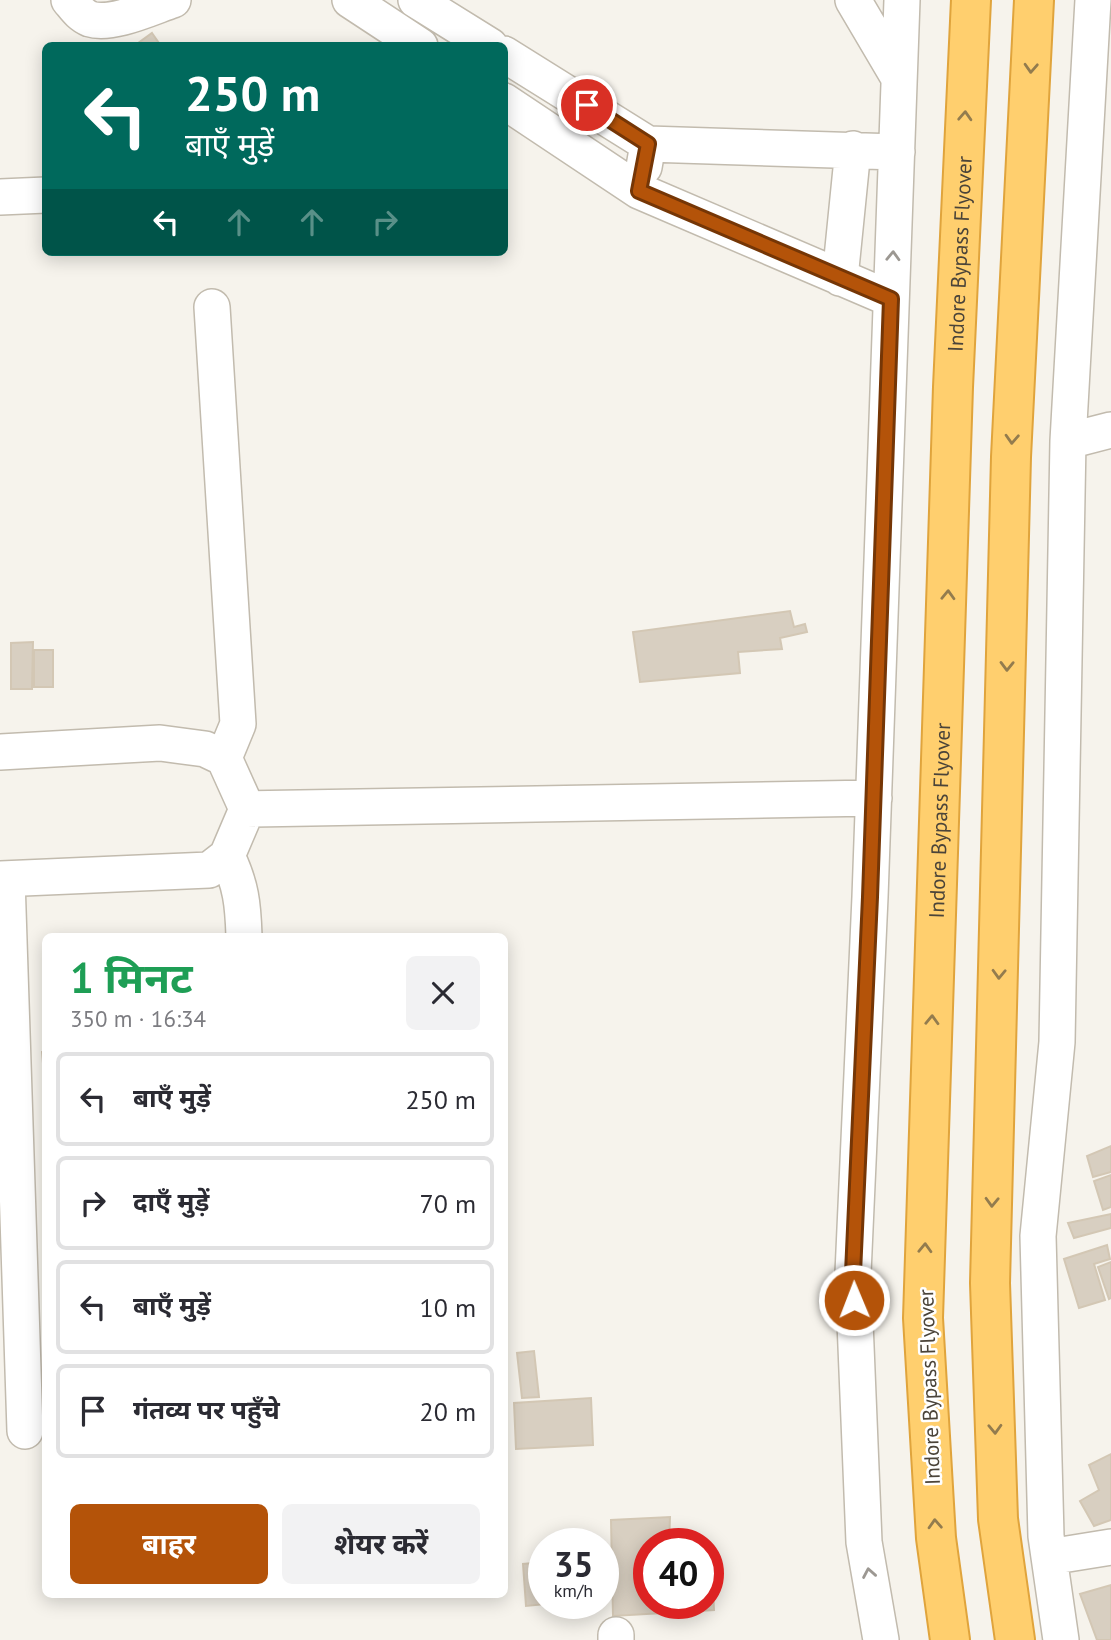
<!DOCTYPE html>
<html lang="hi">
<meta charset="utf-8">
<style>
body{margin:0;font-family:"PT Sans","Noto Sans Devanagari",sans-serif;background:#f2f2f3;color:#2b2b33;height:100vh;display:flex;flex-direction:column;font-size:26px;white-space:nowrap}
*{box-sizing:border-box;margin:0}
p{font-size:23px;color:#7c7c81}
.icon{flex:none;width:38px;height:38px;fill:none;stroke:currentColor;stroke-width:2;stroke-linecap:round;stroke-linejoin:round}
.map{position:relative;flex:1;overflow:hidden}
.drawer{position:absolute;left:42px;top:933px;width:466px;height:665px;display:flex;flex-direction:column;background:#fff;border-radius:10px;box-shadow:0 4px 18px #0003}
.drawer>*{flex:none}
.banner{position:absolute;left:42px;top:42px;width:466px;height:214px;border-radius:10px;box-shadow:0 4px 18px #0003;background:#00695c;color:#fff;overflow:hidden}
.speed{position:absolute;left:528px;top:1528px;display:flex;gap:14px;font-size:35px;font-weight:700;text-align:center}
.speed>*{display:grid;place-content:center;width:91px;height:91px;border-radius:50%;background:#fff;box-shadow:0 4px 18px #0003;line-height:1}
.speed small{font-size:18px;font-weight:400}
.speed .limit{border:10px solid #d22;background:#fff;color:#111}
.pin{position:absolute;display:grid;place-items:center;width:60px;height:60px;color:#fff;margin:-30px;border:4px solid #fff;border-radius:50%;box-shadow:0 2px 7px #0007}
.me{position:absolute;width:77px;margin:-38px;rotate:359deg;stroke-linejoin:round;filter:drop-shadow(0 0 5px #0008)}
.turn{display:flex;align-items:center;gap:24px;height:147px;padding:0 28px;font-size:32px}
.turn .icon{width:91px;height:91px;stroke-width:2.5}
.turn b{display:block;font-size:49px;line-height:60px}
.lanes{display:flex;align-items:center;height:66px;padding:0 28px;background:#0003;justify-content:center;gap:35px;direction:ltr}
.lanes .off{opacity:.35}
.round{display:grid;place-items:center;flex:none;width:74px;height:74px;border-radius:10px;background:#f2f2f3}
.headline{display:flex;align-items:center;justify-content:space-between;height:119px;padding:0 28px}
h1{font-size:42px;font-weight:700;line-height:52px;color:#1e9e55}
.button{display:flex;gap:14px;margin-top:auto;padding:14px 28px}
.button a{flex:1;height:80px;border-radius:10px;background:#b45309;color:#fff;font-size:28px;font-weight:700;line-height:80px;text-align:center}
.button a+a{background:#f2f2f3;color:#2b2b33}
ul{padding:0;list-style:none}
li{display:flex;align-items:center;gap:21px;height:94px;margin:0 14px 10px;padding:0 14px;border:4px solid #e1e1e2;border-radius:10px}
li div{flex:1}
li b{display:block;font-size:26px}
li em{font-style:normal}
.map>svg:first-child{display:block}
.building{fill:#d8cfc1;stroke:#d3c7b4;stroke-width:2}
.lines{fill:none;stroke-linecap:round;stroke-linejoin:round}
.minor-casing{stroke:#c2bbae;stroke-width:38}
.highway-casing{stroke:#e0a43c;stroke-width:42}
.minor{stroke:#fff;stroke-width:35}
.highway{stroke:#ffcf6e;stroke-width:38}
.oneway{stroke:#937c4e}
.oneway2{stroke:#9c9892}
.route-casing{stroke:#753606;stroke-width:18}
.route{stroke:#b45309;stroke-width:12}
.labels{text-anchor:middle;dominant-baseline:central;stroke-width:5;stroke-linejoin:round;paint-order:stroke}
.street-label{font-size:21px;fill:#4b4439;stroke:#fff}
</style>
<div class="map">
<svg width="1111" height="1640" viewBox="0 0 1111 1640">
<rect width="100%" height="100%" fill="#f6f3ec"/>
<path class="building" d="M152 33 161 46H134Z
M790 611 794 627 805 624 807 632 780 638 782 649 738 652 740 673 640 682 633 632Z
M33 642 32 689H11V643Z
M34 650H53V687H34Z
M46 1051V1097L42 1052Z
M1111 1146V1172L1093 1177 1087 1156Z
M1111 1175V1207L1103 1210 1094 1181Z
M1111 1214V1228L1074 1238 1068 1223Z
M1107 1245 1110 1259 1094 1264 1105 1300 1079 1308 1064 1259Z
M1111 1262V1298L1109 1299 1098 1267Z
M534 1351 539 1397 522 1398 517 1353Z
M591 1398 593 1445 516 1449 514 1403Z
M1111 1454V1520L1094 1526 1080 1501 1099 1490 1089 1465Z
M670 1517 669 1544H649V1603H709V1550H711L714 1610 613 1616 611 1520Z
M544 1562V1603H556L526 1606 523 1564Z
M1111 1585V1640H1097L1080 1594Z"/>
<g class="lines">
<defs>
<path id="minor" d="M69 0C75 7 80 15 90 19 112 26 152 7 173 0
M350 0 420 46
M416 0 490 46
M853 0 899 78
M504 54 648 144 644 167
M504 101 639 191 891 299
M648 144 897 152
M0 197 46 195
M840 278 853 149
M212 307 238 724 224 758
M1068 441 1111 430
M0 752 160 743 205 749 224 758 247 809 227 856 209 870 0 879
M247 809 874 798
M227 856C241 885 243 904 244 936
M7 879 25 1431
M1049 1557 1111 1547
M616 1635V1640
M881 1640 864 1542 853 1273 870 897 902 0
M1061 1640 1046 1536 1038 1236 1057 1042 1068 441 1093 0"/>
<g id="highway">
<path id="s1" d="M950 1640 936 1538 923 1318 953 387 971 0"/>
<path d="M1015 1640 998 1519 990 1283 1011 457 1034 0"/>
</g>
</defs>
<use href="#minor" class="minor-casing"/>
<use href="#highway" class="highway-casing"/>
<use href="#minor" class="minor"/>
<use href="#highway" class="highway"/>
</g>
<defs><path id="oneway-chevron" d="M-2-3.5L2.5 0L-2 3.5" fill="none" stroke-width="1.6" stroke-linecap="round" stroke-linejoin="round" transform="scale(1.75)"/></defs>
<g class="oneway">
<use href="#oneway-chevron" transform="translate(1031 68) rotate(93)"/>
<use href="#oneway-chevron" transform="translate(965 116) rotate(-87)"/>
<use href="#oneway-chevron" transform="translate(1012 439) rotate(93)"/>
<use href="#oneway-chevron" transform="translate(948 595) rotate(-88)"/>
<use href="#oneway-chevron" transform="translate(1007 666) rotate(91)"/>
<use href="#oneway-chevron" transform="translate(999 974) rotate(92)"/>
<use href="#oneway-chevron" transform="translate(932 1020) rotate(-88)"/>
<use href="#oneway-chevron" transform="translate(992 1202) rotate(92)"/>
<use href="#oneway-chevron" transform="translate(925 1248) rotate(-88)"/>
<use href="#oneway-chevron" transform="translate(995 1429) rotate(88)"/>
<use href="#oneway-chevron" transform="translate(935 1524) rotate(-93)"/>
</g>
<g class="oneway2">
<use href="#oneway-chevron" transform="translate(893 256) rotate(-88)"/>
<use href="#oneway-chevron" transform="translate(869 1573) rotate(-100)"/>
</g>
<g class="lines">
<defs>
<path id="route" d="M587 105 648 144 639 191 891 299 870 897 853 1273 854 1300"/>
</defs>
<use href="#route" class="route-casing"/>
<use href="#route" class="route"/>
</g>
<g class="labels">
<g class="street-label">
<text stroke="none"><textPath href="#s1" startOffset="1388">Indore Bypass Flyover</textPath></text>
<text stroke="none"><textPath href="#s1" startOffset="821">Indore Bypass Flyover</textPath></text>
<text transform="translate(929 1387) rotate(-92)">Indore Bypass Flyover</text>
</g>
</g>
</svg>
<div class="speed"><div>35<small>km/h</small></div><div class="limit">40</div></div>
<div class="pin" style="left:587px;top:105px;background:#d93025"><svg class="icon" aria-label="arrive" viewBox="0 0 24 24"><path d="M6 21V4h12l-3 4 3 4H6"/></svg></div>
<svg class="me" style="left:854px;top:1300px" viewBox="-20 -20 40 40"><circle r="17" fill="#b45309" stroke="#fff" stroke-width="3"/><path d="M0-11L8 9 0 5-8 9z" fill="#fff"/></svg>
<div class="banner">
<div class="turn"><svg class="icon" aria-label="left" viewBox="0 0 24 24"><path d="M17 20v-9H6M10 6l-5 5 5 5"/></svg><div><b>250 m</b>बाएँ मुड़ें</div></div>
<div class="lanes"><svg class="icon" aria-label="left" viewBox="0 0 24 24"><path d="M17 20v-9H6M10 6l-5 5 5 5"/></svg><svg class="icon off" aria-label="ahead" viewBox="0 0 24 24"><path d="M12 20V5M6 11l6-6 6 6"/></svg><svg class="icon off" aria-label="ahead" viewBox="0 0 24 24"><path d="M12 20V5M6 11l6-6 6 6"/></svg><svg class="icon off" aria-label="right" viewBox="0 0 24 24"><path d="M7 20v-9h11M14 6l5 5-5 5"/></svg></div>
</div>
<section class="drawer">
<div class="headline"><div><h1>1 मिनट</h1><p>350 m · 16:34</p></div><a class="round"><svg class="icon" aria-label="close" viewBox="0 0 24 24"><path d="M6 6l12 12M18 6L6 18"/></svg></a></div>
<ul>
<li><svg class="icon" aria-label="left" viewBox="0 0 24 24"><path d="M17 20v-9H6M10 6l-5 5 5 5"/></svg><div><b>बाएँ मुड़ें</b></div><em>250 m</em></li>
<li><svg class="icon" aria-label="right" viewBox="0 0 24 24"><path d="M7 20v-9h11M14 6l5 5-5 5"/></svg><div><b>दाएँ मुड़ें</b></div><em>70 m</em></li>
<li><svg class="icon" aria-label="left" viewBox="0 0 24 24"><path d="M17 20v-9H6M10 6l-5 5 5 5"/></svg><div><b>बाएँ मुड़ें</b></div><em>10 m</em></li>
<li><svg class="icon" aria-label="arrive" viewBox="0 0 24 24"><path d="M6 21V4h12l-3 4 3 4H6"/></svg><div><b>गंतव्य पर पहुँचे</b></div><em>20 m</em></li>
</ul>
<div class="button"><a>बाहर</a><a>शेयर करें</a></div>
</section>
</div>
